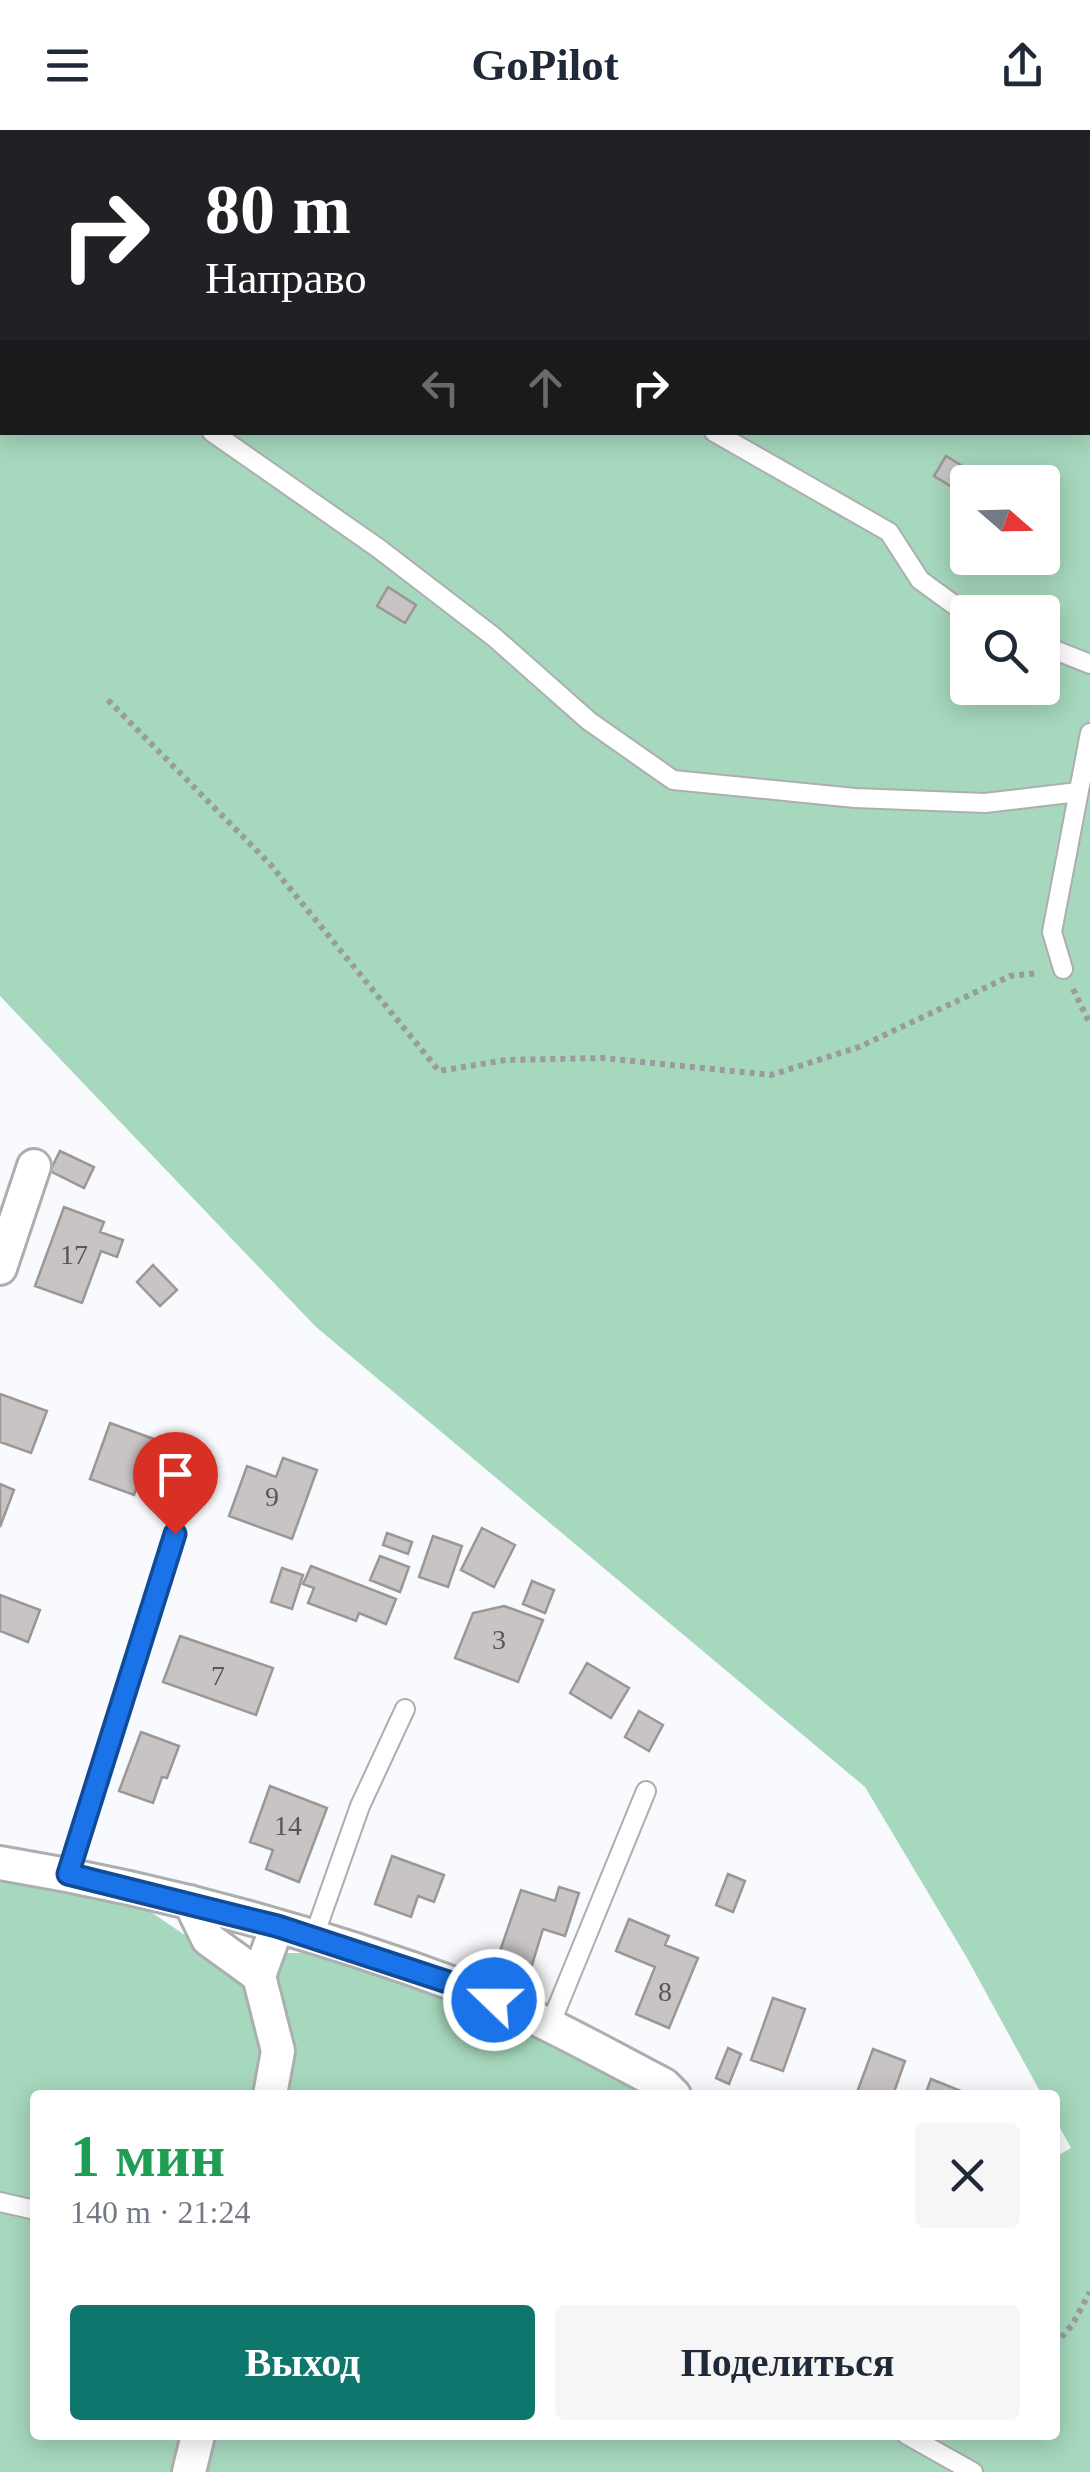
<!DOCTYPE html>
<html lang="ru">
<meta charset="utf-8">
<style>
body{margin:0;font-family:"Times New Roman",serif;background:#f6f6f7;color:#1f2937;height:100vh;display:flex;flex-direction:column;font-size:38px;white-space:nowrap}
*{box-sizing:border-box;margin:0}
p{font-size:32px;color:#747a83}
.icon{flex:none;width:55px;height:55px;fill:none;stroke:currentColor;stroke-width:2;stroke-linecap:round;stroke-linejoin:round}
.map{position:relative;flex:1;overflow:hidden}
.sheet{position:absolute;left:30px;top:1960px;width:1030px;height:350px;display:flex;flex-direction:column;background:#fff;border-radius:10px;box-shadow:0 5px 25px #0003}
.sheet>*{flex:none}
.banner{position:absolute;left:0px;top:0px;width:1090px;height:305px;box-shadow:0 5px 25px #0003;background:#202124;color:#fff;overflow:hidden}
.needle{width:65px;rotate:110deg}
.buttons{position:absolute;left:950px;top:335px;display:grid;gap:20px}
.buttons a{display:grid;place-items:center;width:110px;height:110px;border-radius:10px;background:#fff;box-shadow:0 5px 25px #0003;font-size:50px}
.pin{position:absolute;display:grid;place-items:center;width:85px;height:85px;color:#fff;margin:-102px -42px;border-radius:50% 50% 50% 0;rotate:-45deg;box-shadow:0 0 10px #0007}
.pin .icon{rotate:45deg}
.me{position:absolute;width:110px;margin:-55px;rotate:292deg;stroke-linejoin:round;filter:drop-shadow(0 0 8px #0008)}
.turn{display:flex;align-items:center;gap:35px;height:210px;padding:0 40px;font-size:45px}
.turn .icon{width:130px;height:130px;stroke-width:2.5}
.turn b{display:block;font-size:70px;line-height:85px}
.lanes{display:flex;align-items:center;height:95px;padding:0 40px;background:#0003;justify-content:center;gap:50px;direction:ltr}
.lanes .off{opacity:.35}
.round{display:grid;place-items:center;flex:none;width:105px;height:105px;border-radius:10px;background:#f6f6f7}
.headline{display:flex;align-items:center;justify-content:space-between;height:170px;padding:0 40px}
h1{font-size:60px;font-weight:700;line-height:75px;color:#1e9e55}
.cta{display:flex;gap:20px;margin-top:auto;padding:20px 40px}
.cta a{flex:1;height:115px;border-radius:10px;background:#0f766e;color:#fff;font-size:40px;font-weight:700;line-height:115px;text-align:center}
.cta a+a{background:#f6f6f7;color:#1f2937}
header{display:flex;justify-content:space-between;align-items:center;height:130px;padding:0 40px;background:#fff;font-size:45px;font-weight:700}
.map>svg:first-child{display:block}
.green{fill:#a6d8bd;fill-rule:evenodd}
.building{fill:#c7c4c3;stroke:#9b9797;stroke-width:2.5}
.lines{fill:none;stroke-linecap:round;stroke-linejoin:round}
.service-casing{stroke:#adaeb0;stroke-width:22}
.minor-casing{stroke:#adaeb0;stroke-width:38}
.path{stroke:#9b9b9d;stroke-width:6;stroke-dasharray:5 5;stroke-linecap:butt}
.service{stroke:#fff;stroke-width:18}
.minor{stroke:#fff;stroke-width:32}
.route-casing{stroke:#114b97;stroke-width:25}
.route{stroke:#1a73e8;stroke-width:18}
.labels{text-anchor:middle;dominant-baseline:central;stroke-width:9;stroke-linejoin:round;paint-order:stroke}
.number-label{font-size:28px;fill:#585758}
</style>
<header><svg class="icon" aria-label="menu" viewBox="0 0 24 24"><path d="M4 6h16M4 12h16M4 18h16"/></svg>GoPilot<svg class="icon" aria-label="share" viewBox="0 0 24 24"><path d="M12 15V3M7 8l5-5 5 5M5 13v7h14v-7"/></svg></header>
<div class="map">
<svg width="1090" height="2342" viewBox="0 0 1090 2342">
<rect width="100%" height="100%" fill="#f9fafd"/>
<path class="green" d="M0 0H1090V2342H203L214 2305H1055V2027L1071 2018 1055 1989V1965H1042L967 1828 865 1657 316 1197 0 866ZM2 2H1088V302H2ZM968 352H1042V428H968ZM968 482H1042V558H968Z
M0 1744 145 1778 198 1814 242 1855 263 1909 254 1965H35V2305H182L172 2342H0Z
M285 1823H305L462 1868 659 1965H281L275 1846Z"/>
<path class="building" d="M946 326 969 340 957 360 934 346Z
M388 457 416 475 405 493 377 476Z
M60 1021 94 1037 84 1058 50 1041Z
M64 1077 104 1092 100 1102 123 1110 117 1127 101 1121 82 1173 35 1156Z
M153 1135 177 1160 160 1176 137 1152Z
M0 1264 47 1281 31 1323 0 1312Z
M110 1293 154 1309 134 1365 90 1349Z
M283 1328 317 1340 292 1409 229 1386 247 1336 276 1347Z
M0 1354 14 1360 0 1397Z
M482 1398 515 1415 494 1457 461 1440Z
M387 1403 412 1412 408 1424 383 1415Z
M433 1406 462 1416 448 1457 419 1447Z
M380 1426 409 1437 400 1462 370 1450Z
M311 1436 396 1469 386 1494 359 1483 356 1491 308 1473 314 1458 303 1454Z
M282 1438 303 1445 292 1479 271 1472Z
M532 1451 554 1460 545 1483 523 1474Z
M0 1465 40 1480 28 1512 0 1501Z
M504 1476 543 1490 518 1552 455 1528 473 1483Z
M180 1506 273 1538 256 1585 163 1552Z
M587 1533 629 1558 611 1588 570 1563Z
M639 1581 663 1595 649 1621 625 1607Z
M141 1602 179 1616 167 1648 162 1647 153 1673 119 1661Z
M270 1656 327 1678 299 1752 266 1739 273 1720 250 1712Z
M392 1726 444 1745 434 1772 418 1766 411 1787 375 1774Z
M728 1744 745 1751 733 1782 716 1775Z
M559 1757 579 1763 565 1806 543 1799 532 1835 499 1824 521 1760 555 1771Z
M629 1789 669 1806 665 1815 698 1828 669 1898 636 1884 655 1837 616 1821Z
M773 1868 805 1879 783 1941 751 1930Z
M728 1918 741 1924 729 1954 716 1948Z
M873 1919 905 1931 893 1965H856Z
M931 1949 961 1961 960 1965H925Z"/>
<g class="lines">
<defs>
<path id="service" d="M182 0 187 2
M0 121 2 123
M212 302 378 418 494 507 589 591 673 650 855 668 985 673 1078 662
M714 302 889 402 920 450 968 485
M1042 515 1090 534
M1063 839 1052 802 1090 603
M68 1744 175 1404
M313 1809 360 1676 405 1579
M550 1895 646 1661
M0 2072 35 2080
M907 2305 973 2342"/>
<path id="minor" d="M0 1138 34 1036
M0 1733C158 1759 315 1802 465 1858 534 1884 599 1921 664 1955L674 1965
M190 1772 208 1809 259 1846
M270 1965 278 1921 259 1846 277 1796
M189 2342 198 2305"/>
</defs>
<use href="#service" class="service-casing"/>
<use href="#minor" class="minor-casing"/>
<path class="path" d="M108 570 270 734 439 941 506 930 603 928 771 945 859 917 1010 846 1038 843
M1073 859 1090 894
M1055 2215 1072 2195 1090 2162"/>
<use href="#service" class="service"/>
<use href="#minor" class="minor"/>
</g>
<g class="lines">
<defs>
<path id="route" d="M175 1404 68 1744 277 1796 466 1858 494 1870"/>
</defs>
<use href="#route" class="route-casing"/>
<use href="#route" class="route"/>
</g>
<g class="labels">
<g class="number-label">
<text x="74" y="1124">17</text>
<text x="272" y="1366">9</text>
<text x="499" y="1509">3</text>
<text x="218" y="1545">7</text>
<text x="288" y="1695">14</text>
<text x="665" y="1861">8</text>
</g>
</g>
</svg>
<div class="buttons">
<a><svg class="needle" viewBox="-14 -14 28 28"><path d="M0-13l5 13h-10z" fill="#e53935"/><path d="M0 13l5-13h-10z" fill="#747a83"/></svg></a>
<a><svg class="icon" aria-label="search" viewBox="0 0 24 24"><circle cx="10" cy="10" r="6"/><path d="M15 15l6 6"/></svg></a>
</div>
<div class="pin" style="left:175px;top:1404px;background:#d93025"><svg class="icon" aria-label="arrive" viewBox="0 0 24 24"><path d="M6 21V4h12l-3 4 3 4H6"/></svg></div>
<svg class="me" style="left:494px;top:1870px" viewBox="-20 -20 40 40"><circle r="17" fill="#1a73e8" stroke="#fff" stroke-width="3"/><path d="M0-11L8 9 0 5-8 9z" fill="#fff"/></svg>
<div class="banner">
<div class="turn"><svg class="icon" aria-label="right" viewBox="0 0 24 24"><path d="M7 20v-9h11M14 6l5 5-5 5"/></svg><div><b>80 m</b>Направо</div></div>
<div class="lanes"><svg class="icon off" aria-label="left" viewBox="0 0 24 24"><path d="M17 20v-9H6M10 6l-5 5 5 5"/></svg><svg class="icon off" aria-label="ahead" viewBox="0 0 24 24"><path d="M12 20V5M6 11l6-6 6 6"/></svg><svg class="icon" aria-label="right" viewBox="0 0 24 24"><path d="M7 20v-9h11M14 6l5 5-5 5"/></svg></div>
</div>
<section class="sheet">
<div class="headline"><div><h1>1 мин</h1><p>140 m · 21:24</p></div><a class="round"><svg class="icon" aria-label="close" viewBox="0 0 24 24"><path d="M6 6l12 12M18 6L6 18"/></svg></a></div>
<div class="cta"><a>Выход</a><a>Поделиться</a></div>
</section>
</div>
